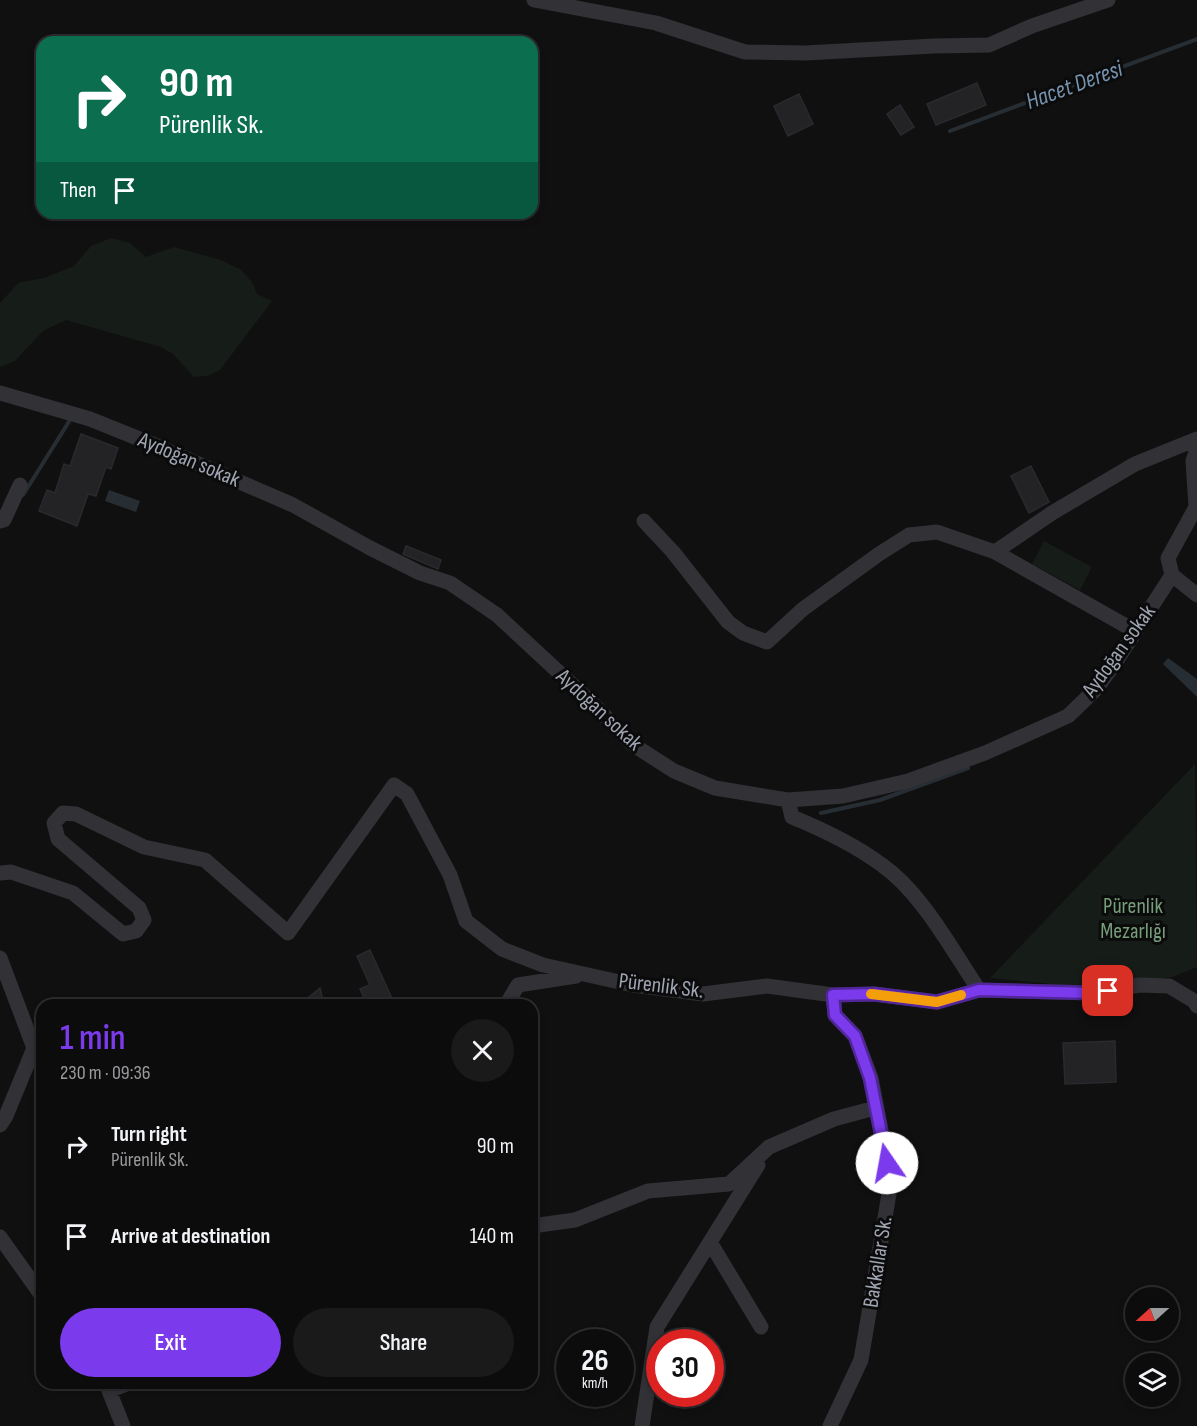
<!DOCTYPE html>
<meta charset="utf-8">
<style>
body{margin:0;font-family:"Sofia Sans Condensed",sans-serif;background:#1a1a1b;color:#f1f3f6;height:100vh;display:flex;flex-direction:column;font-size:22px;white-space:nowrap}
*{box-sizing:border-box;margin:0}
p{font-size:20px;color:#9a9b9d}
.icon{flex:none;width:33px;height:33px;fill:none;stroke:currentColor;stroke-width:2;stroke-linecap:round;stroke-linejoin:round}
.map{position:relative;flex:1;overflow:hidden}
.side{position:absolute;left:36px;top:999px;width:502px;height:390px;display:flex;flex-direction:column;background:#0c0c0d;border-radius:18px;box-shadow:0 3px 9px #0003,0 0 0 2px #2c2c2e}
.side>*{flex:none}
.top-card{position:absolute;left:36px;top:36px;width:502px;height:183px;border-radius:18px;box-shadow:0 3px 9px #0003,0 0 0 2px #2c2c2e;background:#0b6e4f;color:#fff;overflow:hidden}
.needle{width:39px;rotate:249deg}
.controls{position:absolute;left:1125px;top:1287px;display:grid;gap:12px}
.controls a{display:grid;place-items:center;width:54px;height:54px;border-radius:50%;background:#0c0c0d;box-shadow:0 3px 9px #0003,0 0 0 2px #2c2c2e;font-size:30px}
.speed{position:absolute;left:556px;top:1329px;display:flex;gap:12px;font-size:30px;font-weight:700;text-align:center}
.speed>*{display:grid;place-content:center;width:78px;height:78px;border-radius:50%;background:#0c0c0d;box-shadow:0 3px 9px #0003,0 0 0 2px #2c2c2e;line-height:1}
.speed small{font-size:15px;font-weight:400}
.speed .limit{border:9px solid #d22;background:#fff;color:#111}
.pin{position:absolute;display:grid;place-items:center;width:51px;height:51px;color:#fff;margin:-26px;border-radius:12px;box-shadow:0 3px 9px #0006}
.me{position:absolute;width:66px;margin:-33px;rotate:348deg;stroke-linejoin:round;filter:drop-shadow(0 0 4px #0008)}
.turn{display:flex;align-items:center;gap:21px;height:126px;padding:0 24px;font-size:27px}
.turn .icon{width:78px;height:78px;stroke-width:2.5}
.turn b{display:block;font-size:42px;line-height:51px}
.then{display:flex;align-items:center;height:57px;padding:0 24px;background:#0003;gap:12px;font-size:22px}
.round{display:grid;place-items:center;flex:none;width:63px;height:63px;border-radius:32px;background:#1a1a1b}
.headline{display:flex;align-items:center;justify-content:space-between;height:102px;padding:0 24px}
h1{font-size:36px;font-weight:600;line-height:45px;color:#7c3aed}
.action{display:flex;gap:12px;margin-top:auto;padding:12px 24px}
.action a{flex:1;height:69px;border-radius:36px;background:#7c3aed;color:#fff;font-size:24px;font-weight:600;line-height:69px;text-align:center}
.action a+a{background:#1a1a1b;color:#f1f3f6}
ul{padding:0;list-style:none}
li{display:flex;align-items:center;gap:18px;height:90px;padding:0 24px}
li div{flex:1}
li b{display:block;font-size:22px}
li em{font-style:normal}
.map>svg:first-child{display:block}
.green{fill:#161c17}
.water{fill:#262e34}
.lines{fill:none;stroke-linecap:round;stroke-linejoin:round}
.stream{stroke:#262e34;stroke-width:4}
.building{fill:#232225;stroke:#2a292d;stroke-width:1.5}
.street{stroke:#313136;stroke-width:15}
.route-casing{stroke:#51269a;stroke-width:15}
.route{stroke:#7c3aed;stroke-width:10}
.slow{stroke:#f59e0b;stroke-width:10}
.labels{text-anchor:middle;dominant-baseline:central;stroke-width:6;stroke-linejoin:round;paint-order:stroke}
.street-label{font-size:22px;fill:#a0a5b2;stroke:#0b0b0c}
.park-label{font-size:22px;fill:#779e7a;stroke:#0b0b0c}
.water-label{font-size:24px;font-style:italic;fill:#7693af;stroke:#0b0b0c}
</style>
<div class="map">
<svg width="1197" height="1426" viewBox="0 0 1197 1426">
<rect width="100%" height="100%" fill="#101011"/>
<path class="green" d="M111 238 130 243 146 257 174 247 221 260 241 270 252 282 257 294 272 301 220 370 207 376 194 377 173 354 161 347 66 320 43 331 15 361 0 367V303L18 283 44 278 74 266 91 246Z
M1044 541 1092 567 1080 590 1032 564Z
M1195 764 1197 967 1172 977 1091 988 990 978Z"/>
<path class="water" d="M109 490 140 501 136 512 105 501Z
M1168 658 1197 679V697L1163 664Z"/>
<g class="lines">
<path class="stream" d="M950 131 1197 39
M23 495 70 420
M821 813 880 800 968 768"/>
</g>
<path class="building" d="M977 83 986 105 936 125 927 104Z
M799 94 813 124 788 136 774 106Z
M900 105 914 127 901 135 887 114Z
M81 434 118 448 111 469 106 467 96 496 88 494 77 526 39 511 47 490 55 493 64 464 70 466Z
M1031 466 1049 502 1029 513 1011 476Z
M406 546 441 560 438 569 403 554Z
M370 950 395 1005H367L360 989 370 985 357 956Z
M320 988 324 1005H299Z
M1115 1041 1116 1082 1065 1084 1063 1043Z"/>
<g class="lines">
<path class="street" d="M534 0 656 23 745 52 805 53 934 46 989 45 1032 26 1108 0
M0 393 90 419 152 444 293 505 370 548 420 573 450 583 497 615 593 704 632 744 674 771 715 788 788 800 843 796 908 781 985 753 1068 716 1096 689 1115 663 1172 575
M1197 449 1193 461 1196 507 1168 558 1172 575 1197 595
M0 521 4 520 20 485
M644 521 673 552 728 622 743 633 767 642 803 609 879 554 909 535 937 532 995 552 1135 631
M995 552 1052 513 1135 464 1197 439
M788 800 792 817C824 830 855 845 882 865 922 893 952 950 979 990
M0 873 11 872 73 893 123 934 136 931 144 920 139 908 58 839 54 823 63 813 76 814 144 847 205 860 288 933 394 785 407 794 450 875 466 921 502 949 543 965 633 985 703 994 767 986 833 995 874 994 937 1002 979 990 1092 993 1140 985 1169 986 1194 1001 1197 1006
M0 958 34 1048 42 1052
M506 1005 518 985 576 976
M0 1125 6 1116 34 1048
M532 1226 575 1220 648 1191 729 1184 769 1147 834 1119 875 1108
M0 1237 42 1296
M710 1242 761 1327
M106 1383 123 1426
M111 1390 129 1383
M642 1426 657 1327 758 1165
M830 1426 861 1360 891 1182 871 1078 855 1036 835 1015 833 995"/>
</g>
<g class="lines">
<defs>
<path id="route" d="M887 1163 870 1078 855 1036 835 1015 833 995 874 994 937 1002 979 990 1092 993 1108 991"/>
</defs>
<use href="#route" class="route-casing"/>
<use href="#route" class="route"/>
<path class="slow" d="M871 994 937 1002 961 995"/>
</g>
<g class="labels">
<g class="street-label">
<text transform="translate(189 460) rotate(23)">Aydoğan sokak</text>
<text transform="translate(1119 651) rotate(-54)">Aydoğan sokak</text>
<text transform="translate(599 710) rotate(43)">Aydoğan sokak</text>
<text transform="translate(661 986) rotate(7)">Pürenlik Sk.</text>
<text transform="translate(878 1262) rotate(-81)">Bakkallar Sk.</text>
</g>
<g class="park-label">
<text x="1133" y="906">Pürenlik<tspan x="1133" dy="25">Mezarlığı</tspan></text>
</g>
<g class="water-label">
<text transform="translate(1074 85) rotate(-20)">Hacet Deresi</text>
</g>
</g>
</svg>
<div class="controls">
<a><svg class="needle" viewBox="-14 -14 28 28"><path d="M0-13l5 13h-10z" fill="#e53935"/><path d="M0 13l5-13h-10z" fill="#9a9b9d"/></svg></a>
<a><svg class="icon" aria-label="layers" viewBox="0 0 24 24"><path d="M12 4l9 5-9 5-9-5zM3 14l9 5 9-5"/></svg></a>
</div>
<div class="speed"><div>26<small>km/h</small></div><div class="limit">30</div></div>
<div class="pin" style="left:1108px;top:991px;background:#d93025"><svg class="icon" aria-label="arrive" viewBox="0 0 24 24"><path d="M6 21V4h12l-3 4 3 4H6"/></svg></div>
<svg class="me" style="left:887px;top:1163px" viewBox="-20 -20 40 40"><circle r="19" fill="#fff"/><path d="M0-13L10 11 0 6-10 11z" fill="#7c3aed"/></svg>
<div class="top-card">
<div class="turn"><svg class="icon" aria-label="right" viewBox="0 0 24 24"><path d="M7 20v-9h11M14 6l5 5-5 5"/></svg><div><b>90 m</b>Pürenlik Sk.</div></div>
<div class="then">Then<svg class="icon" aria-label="arrive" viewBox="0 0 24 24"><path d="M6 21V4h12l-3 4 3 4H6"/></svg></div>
</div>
<section class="side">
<div class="headline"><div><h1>1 min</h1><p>230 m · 09:36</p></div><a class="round"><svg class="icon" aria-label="close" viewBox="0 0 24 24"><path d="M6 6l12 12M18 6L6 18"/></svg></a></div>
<ul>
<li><svg class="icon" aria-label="right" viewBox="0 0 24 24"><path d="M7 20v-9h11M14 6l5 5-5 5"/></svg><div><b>Turn right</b><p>Pürenlik Sk.</p></div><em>90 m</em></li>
<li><svg class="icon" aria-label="arrive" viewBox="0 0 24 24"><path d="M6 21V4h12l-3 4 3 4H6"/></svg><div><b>Arrive at destination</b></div><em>140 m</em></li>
</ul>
<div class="action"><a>Exit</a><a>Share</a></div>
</section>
</div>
